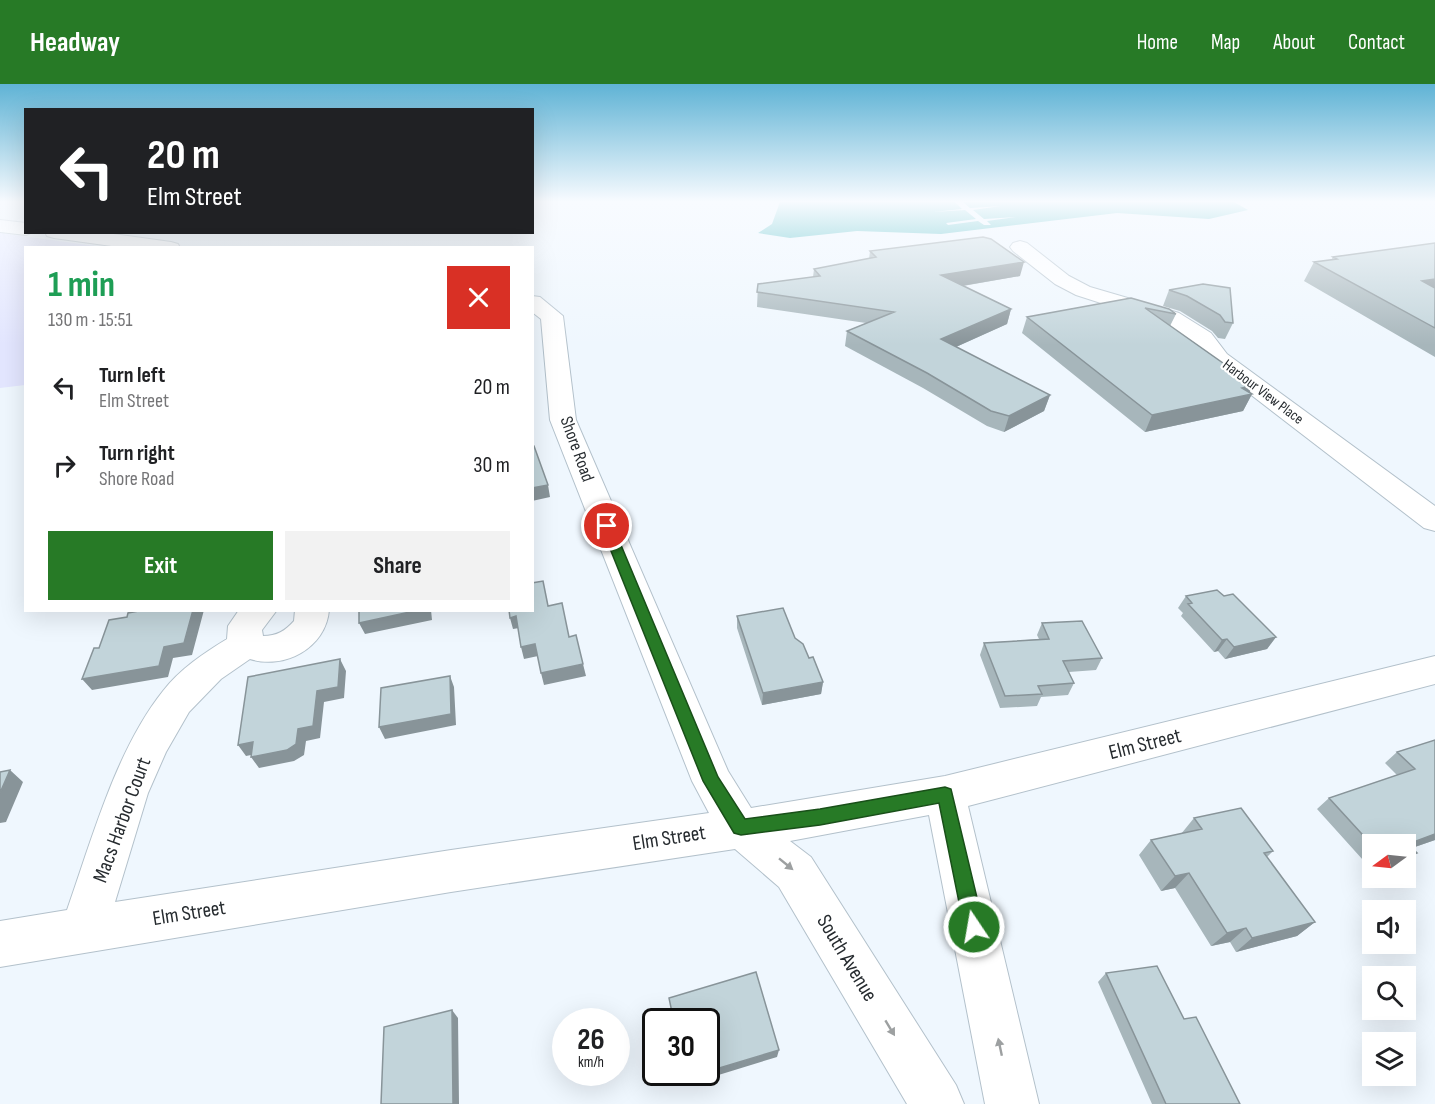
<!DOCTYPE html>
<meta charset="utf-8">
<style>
body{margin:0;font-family:"Sofia Sans Condensed",sans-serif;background:#f2f2f2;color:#202124;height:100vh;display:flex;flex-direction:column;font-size:22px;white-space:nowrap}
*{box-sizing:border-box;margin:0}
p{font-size:20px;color:#757577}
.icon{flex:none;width:33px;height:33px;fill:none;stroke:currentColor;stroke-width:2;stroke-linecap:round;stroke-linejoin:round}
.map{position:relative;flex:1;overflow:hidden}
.panel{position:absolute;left:24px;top:162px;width:510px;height:366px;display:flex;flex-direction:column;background:#fff;border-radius:0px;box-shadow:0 6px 24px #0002}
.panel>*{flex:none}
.hud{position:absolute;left:24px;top:24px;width:510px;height:126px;border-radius:0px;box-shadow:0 6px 24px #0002;background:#202124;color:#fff;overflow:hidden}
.needle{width:39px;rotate:255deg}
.controls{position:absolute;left:1362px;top:750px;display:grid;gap:12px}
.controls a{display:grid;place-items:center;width:54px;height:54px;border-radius:0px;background:#fff;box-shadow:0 6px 24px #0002;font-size:30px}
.speed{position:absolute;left:552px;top:924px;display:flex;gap:12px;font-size:30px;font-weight:700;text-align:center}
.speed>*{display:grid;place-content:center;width:78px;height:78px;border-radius:50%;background:#fff;box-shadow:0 6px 24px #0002;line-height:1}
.speed small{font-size:15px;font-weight:400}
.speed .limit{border:3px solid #111;border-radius:9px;background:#fff;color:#111}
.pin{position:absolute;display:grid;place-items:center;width:51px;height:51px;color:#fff;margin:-26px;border:3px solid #fff;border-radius:50%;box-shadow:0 2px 6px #0007}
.me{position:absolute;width:66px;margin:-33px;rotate:348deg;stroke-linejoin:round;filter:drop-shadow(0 0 4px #0008)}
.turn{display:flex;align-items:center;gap:21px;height:126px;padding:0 24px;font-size:27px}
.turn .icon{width:78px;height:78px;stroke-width:2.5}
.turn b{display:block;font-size:42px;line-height:51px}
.round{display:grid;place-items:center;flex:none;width:63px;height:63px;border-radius:0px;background:#f2f2f2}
.headline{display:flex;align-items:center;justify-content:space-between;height:102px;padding:0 24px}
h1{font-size:36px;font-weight:700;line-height:45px;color:#1e9e55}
.button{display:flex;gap:12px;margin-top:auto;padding:12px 24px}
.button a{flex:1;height:69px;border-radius:0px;background:#277a26;color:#fff;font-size:24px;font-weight:700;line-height:69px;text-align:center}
.button a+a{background:#f2f2f2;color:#202124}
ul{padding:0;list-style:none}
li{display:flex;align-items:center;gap:18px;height:78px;padding:0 24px}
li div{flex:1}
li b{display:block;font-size:22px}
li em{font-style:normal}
header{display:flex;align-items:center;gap:36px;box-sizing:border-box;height:84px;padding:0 30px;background:#277a26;color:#fff}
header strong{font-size:28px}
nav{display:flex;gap:33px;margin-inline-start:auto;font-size:21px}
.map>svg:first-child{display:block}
.green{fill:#e3e6ff}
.water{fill:#33b1b9}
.pier{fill:#eff7fe}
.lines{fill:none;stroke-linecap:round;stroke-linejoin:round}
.minor-casing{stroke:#b3c1cb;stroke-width:2}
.minor{fill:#fff;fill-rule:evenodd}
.wall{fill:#a7b6bb}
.shaded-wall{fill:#889499}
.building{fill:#c2d4da;stroke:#889499;stroke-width:1.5}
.oneway{fill:#9da0a1}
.route{fill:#277a26;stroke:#194f19;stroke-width:1.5}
.labels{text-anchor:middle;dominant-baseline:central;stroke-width:4.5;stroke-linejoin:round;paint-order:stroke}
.far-street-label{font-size:15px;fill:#262b2f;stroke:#fff}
.street-label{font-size:18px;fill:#262b2f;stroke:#fff}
.near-street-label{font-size:21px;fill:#262b2f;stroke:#fff}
</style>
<header>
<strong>Headway</strong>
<nav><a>Home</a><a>Map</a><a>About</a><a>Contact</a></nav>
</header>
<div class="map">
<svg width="1435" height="1020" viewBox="0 0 1435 1020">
<rect width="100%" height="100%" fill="#eff7fe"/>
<path class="green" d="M0 149 102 163 26 164 25 301 0 304Z"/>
<path class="water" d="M780 118H1234L1248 126 1209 135 1117 129 941 150 857 147 790 154 758 149 772 140Z"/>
<path class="pier" d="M955 118H963L970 124 1001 122 973 126 984 135 1016 133 987 137 991 141H984L978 137 948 141 946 139 976 135 965 126 933 128 962 125Z"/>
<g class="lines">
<defs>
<path id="minor" d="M0 136 26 139V148H33L26 151 0 148Z
M45 148H99L171 158 178 160 180 164H126L54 154 47 152Z
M1020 157 1027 159 1069 192 1090 203 1179 229 1211 249 1227 270 1435 422V447L1424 444 1211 280 1195 259 1163 239 1076 211 1055 200 1013 167 1010 163 1013 159Z
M532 212 540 213 563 232 576 336 728 687 751 724 945 692 1435 572V600L968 722 1039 1020H985L929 731 790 757 811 773 956 1001 964 1020H907L779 803 735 765 451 808 0 883V837L67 826C92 755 116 666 163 607 180 585 204 569 227 555L228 542 239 526H277L262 546 263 552C277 552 285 547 294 537L295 526H329C326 564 284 586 250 575L221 595 189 628 166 668 148 709 115 818 451 766 709 729 692 697 550 336 541 235 532 228Z"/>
</defs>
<use href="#minor" class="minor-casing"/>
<use href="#minor" class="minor"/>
</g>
<path class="wall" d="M1435 159V273L1304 197 1314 178 1331 176 1333 173Z
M870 167 1020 192 963 202 1011 225 1007 240 956 263 1050 311 1044 327 1004 348 987 342 923 304 845 262 847 247 866 239 757 223 758 200 813 193 814 185 869 175Z
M1203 200 1233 239 1225 255 1218 254 1212 247 1180 227 1163 222 1169 206Z
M1131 214 1176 230 1170 242 1254 301 1249 309 1252 310 1243 327 1145 348 1022 249 1027 233Z
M1186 512H1224L1276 553 1267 565 1225 575 1218 567 1214 568 1181 532 1183 529 1178 524Z
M737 532 795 554 809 574 823 598 821 610 762 621 737 544Z
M1042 539 1102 574 1096 586 1069 588 1074 599 1068 611 1041 613 1037 622 1000 624 980 571 984 559 1039 555 1037 551Z
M1435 656V756L1412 764 1417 769 1406 777V760H1372V786L1317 725 1329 714 1397 691 1385 679 1397 668Z
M1194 734 1273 767 1267 773 1315 838 1297 852 1236 868 1230 858 1211 862 1175 804 1161 807 1139 771 1151 756 1181 750Z
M1106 889 1240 1020H1152L1098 898Z"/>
<path class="shaded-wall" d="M1024 178 1020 192 938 206 941 191Z
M1435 195V213L1422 197Z
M1011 225 1007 240 938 271 941 255Z
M1254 301 1248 311 1252 310 1243 327 1145 348 1152 331Z
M1050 311 1044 327 1004 348 1009 332Z
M548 401 550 413 532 417V404Z
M193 526H204L192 571 173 574 168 593 92 606 82 595 164 563Z
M419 526H431L432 536 365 550 359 539Z
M516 532 519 544 513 545 510 534Z
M1276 553 1267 565 1225 575 1234 563Z
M1227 555 1218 567 1214 568 1222 556Z
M535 560 538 572 524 575 521 563Z
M340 575 346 587 344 614 324 618 320 654 306 657 304 671 294 677 259 684 251 673 298 645 317 607Z
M583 580 586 592 544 601 541 589Z
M450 592 454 603 456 641 385 655 379 643Z
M823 598 821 610 762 621 763 609Z
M253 658 261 669 246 672 238 661Z
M10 686 23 698 6 738 0 739V709Z
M1435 750V756L1406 766 1408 760Z
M1417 769 1406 777V773Z
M1189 789 1175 804 1161 807 1175 792Z
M1315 838 1297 852 1236 868 1252 854Z
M1246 844 1230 858 1211 862 1227 849Z
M452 926 458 934 459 1020H453Z
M779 966 777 973 686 1001V994Z"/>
<path class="building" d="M983 153 991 155 1024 178 941 191 1011 225 941 255 1050 311 1009 332 991 327 927 289 847 247 894 228 757 208 758 200 820 192 814 185 876 173 870 167Z
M1435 159V195L1422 197 1435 204V244L1314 178 1337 175 1333 173Z
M1203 200 1230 204 1233 239 1225 238 1220 231 1187 212 1169 206Z
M1131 214 1169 225 1176 230 1145 224 1254 301 1242 304 1252 310 1152 331 1027 233Z
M532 362H534L548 401 532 404Z
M543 497 548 522 562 519 569 553 576 551 583 580 541 589 535 560 521 563 516 532 510 534 509 526H532V499Z
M1217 506 1224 512 1233 510 1276 553 1234 563 1227 555 1222 556 1188 520 1192 519 1186 512Z
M783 524 795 554 803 560 809 574 813 573 823 598 763 609 737 532Z
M144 526H193L184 559 164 563 159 582 82 595 94 564H99L109 536 127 533 128 529Z
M359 526H419L359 539Z
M1082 537 1102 574 1063 577 1074 599 1038 602 1042 610 1005 612 984 559 1049 555 1042 539Z
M340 575 338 603 317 607 313 642 298 645 296 660 287 666 251 673 253 658 238 661 248 593Z
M450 592 451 630 379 643 381 604Z
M1435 656V750L1408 760 1417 769 1406 773V760L1372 761 1329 714 1415 685 1397 668Z
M10 686 0 709V688Z
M1241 724 1273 767 1264 769 1315 838 1252 854 1246 844 1227 849 1189 789 1175 792 1151 756 1202 745 1194 734Z
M1157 882 1184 935 1196 933 1240 1020H1166L1106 889Z
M756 888 779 966 706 988V938H674L669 914Z
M452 926 453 1020H381L384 943Z
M684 988H705L686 994Z"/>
<defs><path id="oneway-solid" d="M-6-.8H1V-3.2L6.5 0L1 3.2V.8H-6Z" transform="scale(1.5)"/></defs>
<g class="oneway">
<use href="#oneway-solid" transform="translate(786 780) rotate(39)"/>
<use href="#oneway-solid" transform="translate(890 944) rotate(59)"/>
<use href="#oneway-solid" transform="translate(1000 963) rotate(-102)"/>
</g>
<linearGradient id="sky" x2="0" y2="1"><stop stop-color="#5fb3d5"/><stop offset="0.45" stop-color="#f8fbff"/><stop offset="1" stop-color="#f8fbff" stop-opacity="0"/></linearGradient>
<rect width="1435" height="261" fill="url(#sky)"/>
<path class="route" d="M607 438 613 442 718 693 745 735 820 725 945 703 951 705 984 843 981 850 974 853 967 850 964 843 939 719 820 741 741 751 734 749 703 697 601 442Z"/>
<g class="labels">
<g class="far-street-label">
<text transform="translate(1263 308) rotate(37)">Harbour View Place</text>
</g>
<g class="street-label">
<text transform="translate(577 365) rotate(70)">Shore Road</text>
</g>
<g class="near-street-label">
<text transform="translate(1145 660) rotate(-14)">Elm Street</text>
<text transform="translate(122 736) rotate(-70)">Macs Harbor Court</text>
<text transform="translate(669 754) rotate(-9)">Elm Street</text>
<text transform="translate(189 829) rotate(-9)">Elm Street</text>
<text transform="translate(847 874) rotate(59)">South Avenue</text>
</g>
</g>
</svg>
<div class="controls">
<a><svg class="needle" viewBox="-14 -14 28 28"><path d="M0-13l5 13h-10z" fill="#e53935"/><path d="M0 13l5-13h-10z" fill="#757577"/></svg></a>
<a><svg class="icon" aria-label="sound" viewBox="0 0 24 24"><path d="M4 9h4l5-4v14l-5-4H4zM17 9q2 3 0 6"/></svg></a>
<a><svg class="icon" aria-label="search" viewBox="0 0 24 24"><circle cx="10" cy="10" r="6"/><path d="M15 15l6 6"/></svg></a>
<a><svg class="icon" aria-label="layers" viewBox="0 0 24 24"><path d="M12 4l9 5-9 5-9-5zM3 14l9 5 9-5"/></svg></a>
</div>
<div class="speed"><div>26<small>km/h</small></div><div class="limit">30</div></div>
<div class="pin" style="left:607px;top:442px;background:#d93025"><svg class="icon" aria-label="arrive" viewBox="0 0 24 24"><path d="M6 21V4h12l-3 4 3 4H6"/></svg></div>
<svg class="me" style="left:974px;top:843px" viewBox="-20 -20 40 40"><circle r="17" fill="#277a26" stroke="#fff" stroke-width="3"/><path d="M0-11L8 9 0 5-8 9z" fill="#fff"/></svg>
<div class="hud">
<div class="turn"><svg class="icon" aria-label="left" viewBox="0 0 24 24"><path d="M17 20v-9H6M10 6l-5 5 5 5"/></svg><div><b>20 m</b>Elm Street</div></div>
</div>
<section class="panel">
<div class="headline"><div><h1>1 min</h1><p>130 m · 15:51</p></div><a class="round" style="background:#d93025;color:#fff"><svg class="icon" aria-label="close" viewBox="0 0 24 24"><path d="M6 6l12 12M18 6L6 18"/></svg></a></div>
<ul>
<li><svg class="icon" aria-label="left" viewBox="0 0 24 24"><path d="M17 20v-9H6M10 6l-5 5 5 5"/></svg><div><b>Turn left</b><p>Elm Street</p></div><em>20 m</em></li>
<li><svg class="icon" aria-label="right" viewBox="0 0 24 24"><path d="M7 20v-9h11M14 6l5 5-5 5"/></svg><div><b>Turn right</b><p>Shore Road</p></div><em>30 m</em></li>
</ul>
<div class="button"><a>Exit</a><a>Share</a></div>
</section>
</div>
